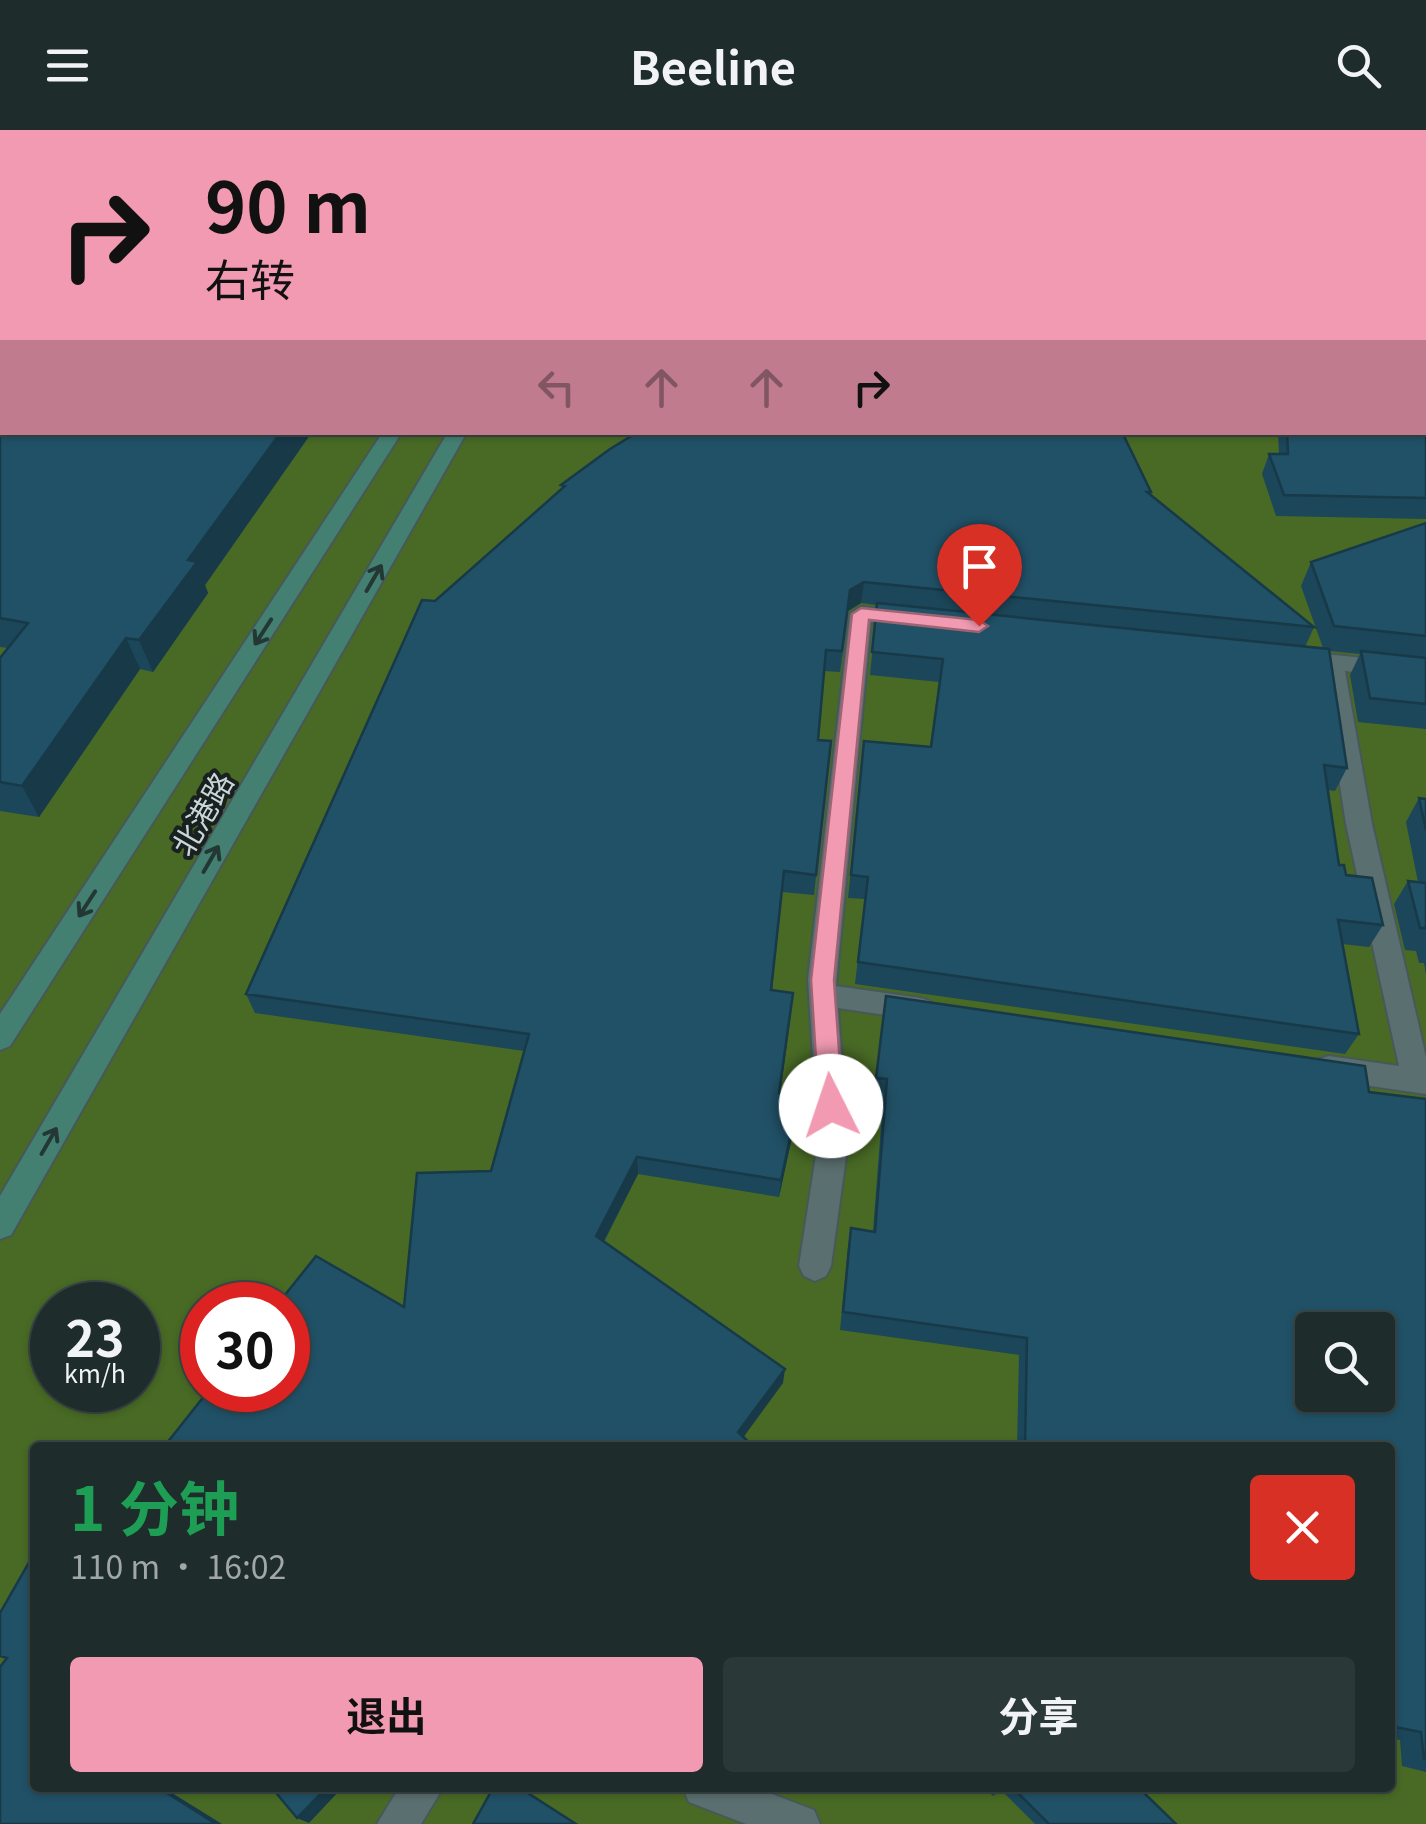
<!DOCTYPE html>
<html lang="zh">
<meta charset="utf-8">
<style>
body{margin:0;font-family:Georgia,"Noto Sans SC",serif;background:#2b3838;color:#f1f3f6;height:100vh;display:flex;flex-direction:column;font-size:38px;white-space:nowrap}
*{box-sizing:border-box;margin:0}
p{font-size:32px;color:#a1a7a9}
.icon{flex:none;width:55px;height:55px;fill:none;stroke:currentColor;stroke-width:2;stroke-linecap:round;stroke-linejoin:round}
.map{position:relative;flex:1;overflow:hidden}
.panel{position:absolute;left:30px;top:1312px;width:1365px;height:350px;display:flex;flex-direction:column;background:#1e2c2c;border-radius:10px;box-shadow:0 2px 8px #0004,0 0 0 2px #3c4848}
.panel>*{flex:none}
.guide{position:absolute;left:0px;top:0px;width:1428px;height:305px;box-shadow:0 2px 8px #0004,0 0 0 2px #3c4848;background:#f19ab2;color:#111;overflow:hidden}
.tools{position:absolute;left:1295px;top:1182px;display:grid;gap:20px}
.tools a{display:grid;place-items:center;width:100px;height:100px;border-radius:10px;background:#1e2c2c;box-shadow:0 2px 8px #0004,0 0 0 2px #3c4848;font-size:50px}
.speed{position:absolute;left:30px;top:1152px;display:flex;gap:20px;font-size:50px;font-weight:700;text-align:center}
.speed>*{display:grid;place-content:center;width:130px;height:130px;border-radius:50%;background:#1e2c2c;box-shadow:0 2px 8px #0004,0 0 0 2px #3c4848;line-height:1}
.speed small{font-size:25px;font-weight:400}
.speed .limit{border:15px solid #d22;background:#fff;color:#111}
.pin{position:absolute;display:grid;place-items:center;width:85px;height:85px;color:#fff;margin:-102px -42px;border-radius:50% 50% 50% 0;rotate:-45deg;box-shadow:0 0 10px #0007}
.pin .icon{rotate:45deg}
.me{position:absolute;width:110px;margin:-55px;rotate:356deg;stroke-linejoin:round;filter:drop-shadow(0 0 8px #0008)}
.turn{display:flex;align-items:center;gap:35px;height:210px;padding:0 40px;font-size:45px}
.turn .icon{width:130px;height:130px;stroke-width:2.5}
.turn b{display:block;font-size:70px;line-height:85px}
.lanes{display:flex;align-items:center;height:95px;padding:0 40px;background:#0003;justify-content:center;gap:50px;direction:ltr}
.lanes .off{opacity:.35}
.round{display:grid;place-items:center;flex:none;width:105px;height:105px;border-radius:10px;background:#2b3838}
.summary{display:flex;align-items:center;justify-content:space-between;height:170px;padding:0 40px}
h1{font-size:60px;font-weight:700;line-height:75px;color:#1e9e55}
.action{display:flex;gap:20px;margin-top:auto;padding:20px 40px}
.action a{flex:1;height:115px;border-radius:10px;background:#f19ab2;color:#111;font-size:40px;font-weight:700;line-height:115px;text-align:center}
.action a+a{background:#2b3838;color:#f1f3f6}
header{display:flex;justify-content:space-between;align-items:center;height:130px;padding:0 40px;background:#1e2c2c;font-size:45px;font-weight:700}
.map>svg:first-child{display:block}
.green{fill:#486a25;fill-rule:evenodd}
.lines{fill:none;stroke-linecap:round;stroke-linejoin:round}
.minor-casing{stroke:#485859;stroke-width:4}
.secondary-casing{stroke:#485859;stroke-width:4}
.minor{fill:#5a6f6f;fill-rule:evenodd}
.secondary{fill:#448072;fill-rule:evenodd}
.wall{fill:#1c4659}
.shaded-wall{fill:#173948}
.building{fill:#215167;stroke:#173948;stroke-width:2.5;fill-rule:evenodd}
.oneway{stroke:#233834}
.route{fill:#f19ab2;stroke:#9d6474;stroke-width:2.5}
.labels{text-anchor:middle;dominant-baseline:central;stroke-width:8;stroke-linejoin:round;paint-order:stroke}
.street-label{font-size:30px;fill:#cad6d6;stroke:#182020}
</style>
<header><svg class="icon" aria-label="menu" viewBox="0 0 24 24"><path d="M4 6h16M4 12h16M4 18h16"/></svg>Beeline<svg class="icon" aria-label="search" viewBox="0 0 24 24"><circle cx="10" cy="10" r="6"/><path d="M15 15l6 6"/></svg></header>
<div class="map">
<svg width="1426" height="1694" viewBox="0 0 1426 1694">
<rect width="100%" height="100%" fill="#283b3b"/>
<path class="green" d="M0 0H1426V1694H0ZM2 2H1425V302H2ZM52 1175H138V1260H52ZM202 1175H288V1260H202ZM1312 1200H1378V1265H1312ZM35 1318H1390V1658H35Z"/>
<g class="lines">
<defs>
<path id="minor" d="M861 477 912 482 923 489 912 496 871 492 836 856 920 868 930 871 934 879 930 887 920 890 838 878 848 1012 831 1136 826 1146 815 1151 804 1146 799 1136 818 1012 808 849 850 484Z
M1293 521 1426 534V550L1345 541 1372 694 1426 927V964L1329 950 1319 947 1315 938 1319 929 1329 926 1399 936 1346 694 1322 539 1285 533 1282 528Z
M399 1658H443L421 1694H377Z
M683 1658H756L814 1680 820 1694H746L689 1672Z"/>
<path id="secondary" d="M383 302H402L10 916 0 920V884Z
M448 302H467L11 1105 0 1109V1066Z"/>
</defs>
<use href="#minor" class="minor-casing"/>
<use href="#secondary" class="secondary-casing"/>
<use href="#minor" class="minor"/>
<use href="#secondary" class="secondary"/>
</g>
<path class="wall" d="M1192 0H1426V389L1276 386 1262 344 1269 324H1279L1278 302H1425V2H1192Z
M0 57 2 302H312L205 455 208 463 153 542 140 539 39 687 0 681V528L8 518 0 517Z
M561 355 1151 362 1150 364 1314 497 1305 517 1323 518 1301 456 1311 432 1426 393V599L1358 592 1350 545 1360 524 1330 521 1347 638 1335 661 1328 660 1339 735 1383 795 1369 817 1342 814 1359 904 1345 924 855 854 865 769 848 768 864 611 930 617 939 552 870 545 877 475 861 473 848 481 840 542 824 541 818 610 831 611 814 765 782 762 772 860 791 882 780 963 799 966 797 984 779 1067 638 1044 604 1112 783 1253 404 1177 491 1041 524 921 255 883 246 864 562 359Z
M1419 668 1426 669V844L1424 833H1419L1416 821 1405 820 1394 774 1408 751 1418 752 1406 692Z
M886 866 1369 962 1426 969V1642L1402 1636 1400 1610 1390 1608V1318H1017L1019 1225 840 1200 848 1117 851 1098 873 1101 883 970 873 969Z
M984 1658H1139L1176 1694H1035L1001 1660 993 1666Z"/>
<path class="shaded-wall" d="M325 0H357L354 2H323Z
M281 302H312L205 455 208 463 153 542 139 510 188 430Z
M864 452 861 473 848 481 840 542 850 460Z
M126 508 140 539 39 687 22 656Z
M793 863 791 882 778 981 779 963Z
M799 966 797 984 779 1067 781 1050Z
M637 1027 638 1044 598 1122 596 1106Z
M785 1239 783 1253 737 1316 738 1302Z
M159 1658H164L222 1694H216Z
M326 1658H342L309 1693 297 1688Z"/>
<path class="building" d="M64 0H325L323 2H62Z
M710 0H1015L1043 2H709Z
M1197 0H1426V368L1284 365 1269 324H1288L1287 302H1425V2H1197Z
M2 54V302H281L188 430 197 432 139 510 126 508 22 656 0 652V528L28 493 0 488V57Z
M638 302H1122L1151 362H1147L1314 497 864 452 850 460 842 521 826 520 818 610 831 611 816 745 784 741 771 860 793 863 779 963 799 966 781 1050 637 1027 596 1106 785 1239 738 1302 755 1318H163L209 1260H288V1175H277L316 1126 404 1177 417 1043 491 1041 529 904 246 864 422 470 435 471 565 356 561 355 610 319Z
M1426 393V506L1334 496 1311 432Z
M877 473 1329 519 1347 638 1324 635 1339 735H1344L1346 745 1372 748 1383 795 1338 790 1359 904 858 832 868 747 851 745 864 611 931 617 943 529 872 522Z
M1361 521 1426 528V574L1370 568Z
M1419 668 1426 669V700Z
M1408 751 1426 753V798H1420Z
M886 866 1365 936 1369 962 1426 969V1629H1424L1421 1602 1390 1596V1318H1025L1027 1208 843 1182 851 1098 875 1102 887 949 876 948ZM1312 1200H1378V1265H1312Z
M35 1422V1658H159L216 1694H0V1537L7 1528 0 1526V1483Z
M272 1658H326L297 1688Z
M493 1658H520L576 1694H473Z
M1013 1658H1139L1176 1694H1049Z"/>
<defs><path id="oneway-shaft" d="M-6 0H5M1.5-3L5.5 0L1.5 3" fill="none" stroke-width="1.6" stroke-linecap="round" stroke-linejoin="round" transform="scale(2.5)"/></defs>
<g class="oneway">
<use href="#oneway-shaft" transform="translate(374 448) rotate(-60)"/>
<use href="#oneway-shaft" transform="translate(263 502) rotate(123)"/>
<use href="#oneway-shaft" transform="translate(211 729) rotate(-60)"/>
<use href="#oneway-shaft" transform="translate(87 774) rotate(123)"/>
<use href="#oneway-shaft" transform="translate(49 1011) rotate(-60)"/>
</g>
<path class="route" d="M861 478 979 490 988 496 979 502 869 490 834 850 843 976 839 983 831 986 822 983 819 976 811 850 852 484Z"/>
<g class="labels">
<g class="street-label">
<text transform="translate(201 683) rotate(-60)">北港路</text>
</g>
</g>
</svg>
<div class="tools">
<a><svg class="icon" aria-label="search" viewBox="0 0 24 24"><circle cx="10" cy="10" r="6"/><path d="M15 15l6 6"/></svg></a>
</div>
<div class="speed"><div>23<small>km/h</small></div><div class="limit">30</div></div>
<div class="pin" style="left:979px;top:496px;background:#d93025"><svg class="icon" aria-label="arrive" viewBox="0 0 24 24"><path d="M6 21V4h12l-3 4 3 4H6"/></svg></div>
<svg class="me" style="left:831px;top:976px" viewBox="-20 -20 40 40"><circle r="19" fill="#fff"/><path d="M0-13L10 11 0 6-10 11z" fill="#f19ab2"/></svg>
<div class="guide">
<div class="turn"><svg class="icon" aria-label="right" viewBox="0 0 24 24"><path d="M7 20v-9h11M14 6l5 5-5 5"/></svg><div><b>90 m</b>右转</div></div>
<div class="lanes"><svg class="icon off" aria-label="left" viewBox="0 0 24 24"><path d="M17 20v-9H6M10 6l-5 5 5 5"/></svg><svg class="icon off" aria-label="ahead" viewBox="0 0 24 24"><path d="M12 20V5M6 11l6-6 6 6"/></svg><svg class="icon off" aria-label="ahead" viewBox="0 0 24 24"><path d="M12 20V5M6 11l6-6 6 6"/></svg><svg class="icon" aria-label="right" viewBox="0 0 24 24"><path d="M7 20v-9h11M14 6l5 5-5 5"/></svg></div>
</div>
<section class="panel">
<div class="summary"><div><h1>1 分钟</h1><p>110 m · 16:02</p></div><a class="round" style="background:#d93025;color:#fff"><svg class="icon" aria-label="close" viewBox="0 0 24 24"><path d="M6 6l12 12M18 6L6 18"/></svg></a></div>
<div class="action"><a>退出</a><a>分享</a></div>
</section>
</div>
